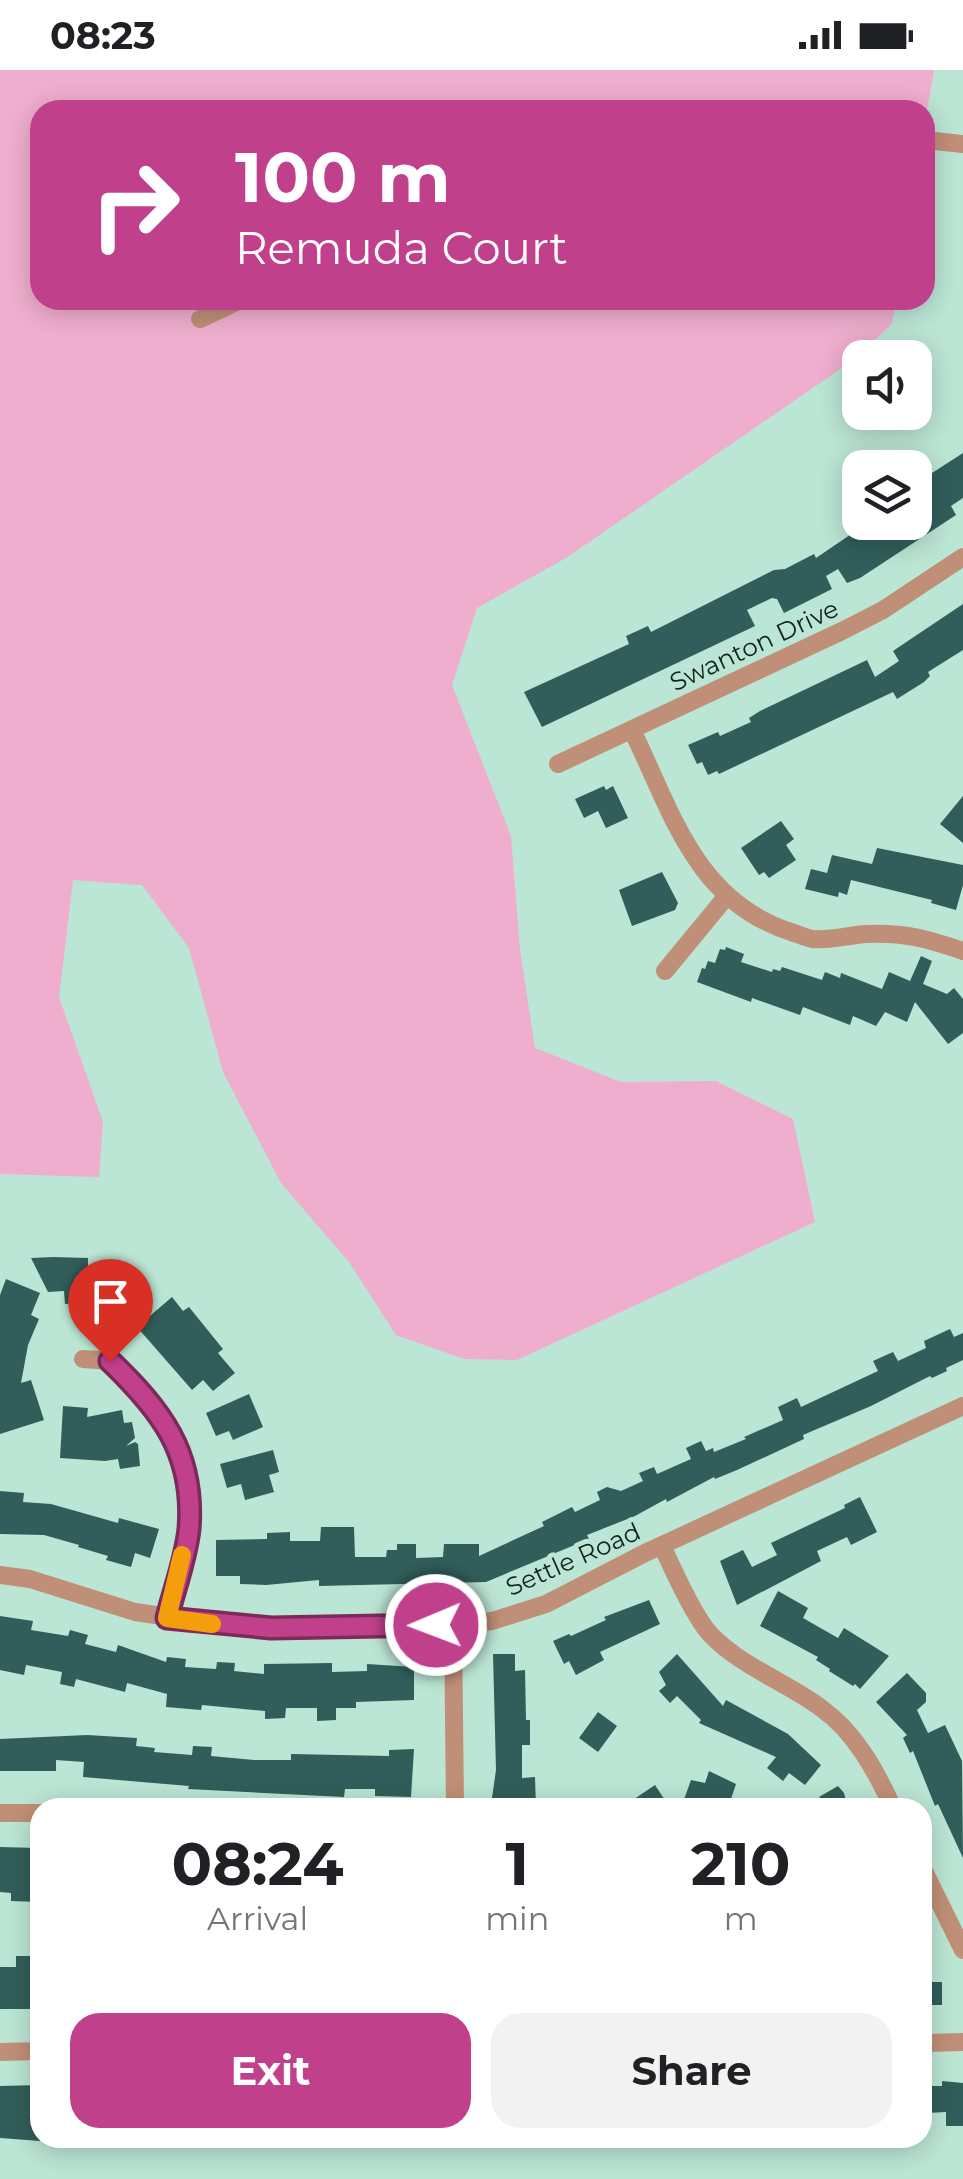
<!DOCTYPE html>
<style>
body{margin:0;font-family:Montserrat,sans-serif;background:#f2f2f2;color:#202124;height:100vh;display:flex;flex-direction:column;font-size:38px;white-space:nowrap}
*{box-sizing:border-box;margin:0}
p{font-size:32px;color:#757577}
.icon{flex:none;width:55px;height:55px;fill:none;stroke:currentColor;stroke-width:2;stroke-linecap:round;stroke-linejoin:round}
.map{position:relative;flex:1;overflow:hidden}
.sheet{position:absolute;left:30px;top:1728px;width:902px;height:350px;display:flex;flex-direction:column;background:#fff;border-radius:30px;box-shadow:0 5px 25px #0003}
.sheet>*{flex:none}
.hud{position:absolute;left:30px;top:30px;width:905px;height:210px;border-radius:30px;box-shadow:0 5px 25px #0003;background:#c1408b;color:#fff;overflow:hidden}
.controls{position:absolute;left:842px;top:270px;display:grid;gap:20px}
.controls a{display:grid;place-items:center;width:90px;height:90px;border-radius:20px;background:#fff;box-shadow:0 5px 25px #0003;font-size:50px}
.pin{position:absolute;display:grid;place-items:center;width:85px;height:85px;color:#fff;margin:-102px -42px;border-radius:50% 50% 50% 0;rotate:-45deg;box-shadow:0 0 10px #0007}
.pin .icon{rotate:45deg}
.me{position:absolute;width:110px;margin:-55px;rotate:269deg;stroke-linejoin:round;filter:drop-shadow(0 0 8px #0008)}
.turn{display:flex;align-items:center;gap:35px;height:210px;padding:0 40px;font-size:45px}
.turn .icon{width:130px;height:130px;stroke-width:2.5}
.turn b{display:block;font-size:70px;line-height:85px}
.eta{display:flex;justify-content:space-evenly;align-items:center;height:170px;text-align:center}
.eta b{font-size:60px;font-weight:700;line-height:70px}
.primary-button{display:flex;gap:20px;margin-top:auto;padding:20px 40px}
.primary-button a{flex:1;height:115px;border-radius:30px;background:#c1408b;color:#fff;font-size:40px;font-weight:700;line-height:115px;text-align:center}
.primary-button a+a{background:#f2f2f2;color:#202124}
.status{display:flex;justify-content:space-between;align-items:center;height:70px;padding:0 50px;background:#fff;direction:ltr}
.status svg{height:28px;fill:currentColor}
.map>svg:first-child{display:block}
.green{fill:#efaece}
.building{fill:#315e5a}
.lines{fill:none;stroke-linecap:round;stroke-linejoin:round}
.street{stroke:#c08f77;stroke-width:18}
.route-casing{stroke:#7d2a5a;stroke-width:25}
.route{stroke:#c1408b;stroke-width:18}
.slow{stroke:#f59e0b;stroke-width:18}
.labels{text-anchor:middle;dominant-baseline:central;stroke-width:10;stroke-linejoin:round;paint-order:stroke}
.street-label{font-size:25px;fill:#13231d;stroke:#bbe5d4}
</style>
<div class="status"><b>08:23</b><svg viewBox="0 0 49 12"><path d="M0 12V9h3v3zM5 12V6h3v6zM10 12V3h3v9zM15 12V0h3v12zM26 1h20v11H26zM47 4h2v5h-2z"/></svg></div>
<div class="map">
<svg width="963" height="2109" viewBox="0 0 963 2109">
<rect width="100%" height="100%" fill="#bbe5d4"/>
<path class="green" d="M0 0H934L925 52V40H40V230H897L891 255 852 291 566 488 477 538 452 615 511 766 520 880 535 978 621 1012 716 1011 793 1049 815 1152 517 1290 464 1289 396 1265 349 1192 281 1113 223 1002 189 878 142 815 73 810 59 927 103 1052 99 1107 0 1104Z"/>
<path class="building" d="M963 383V428L951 436 956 445 860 508 847 513 838 499 826 506 832 519 784 543 777 529 772 528 747 540 755 556 542 657 524 622 629 574 626 566 648 556 651 562 774 500 785 499 814 484 816 488 869 452H915V414Z
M963 534V580L928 602 930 606 924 612 897 629 893 622 719 704 717 701 708 705 702 692 697 694 688 675 718 662 720 666 751 652 749 648 760 641 867 590 875 607 899 591 893 581Z
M604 716 606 720 613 716 628 748 606 758 598 741 584 748 575 729Z
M963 726V773L940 754Z
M781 751 794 769 786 775 796 790 769 808 764 802 759 805 741 778Z
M877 778 963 795V815L956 840 931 833 932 830 851 810 847 825 839 822 838 827 805 819 811 799 827 803 832 785 872 794Z
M662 802 678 833 675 840 632 856 619 820Z
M726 877 744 884 741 892 772 902 773 899 780 901 782 897 822 910 825 902 840 908 841 903 882 919 889 902 910 911 921 886 932 891 923 914 947 924 954 918 963 929V963L948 974 915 932 907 952 885 942 876 956 853 946 850 955 803 937 800 945 752 928 751 932 697 912 702 898 705 899 708 891 715 893 720 879 725 880Z
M53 1187 88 1188V1197L144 1206 137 1242 93 1232 65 1234 64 1221 48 1222 31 1188Z
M6 1209 40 1223 31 1245 39 1249 28 1275 21 1313 31 1310 44 1350 0 1364V1225Z
M172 1227 183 1241 189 1237 223 1279 218 1283 235 1303 213 1321 203 1310 192 1320 137 1257Z
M950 1259 954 1267 963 1263V1290L946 1298 947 1301 932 1308 930 1306 871 1336 803 1365 804 1369 737 1400 715 1409 714 1407 667 1432 666 1429 635 1446 587 1465 589 1469 486 1512 319 1516V1510L266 1515 240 1514V1506H216V1470L267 1469V1463L290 1462V1471H320L321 1457H354L355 1487H386L387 1480H397V1474H416V1488L443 1487 444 1474H479V1486L544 1456 542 1452 572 1437 575 1442 600 1430 597 1422 607 1417 621 1421 643 1411 639 1403 654 1397 657 1404 691 1389 686 1378 701 1371 706 1381 713 1378 714 1382 746 1369 744 1367 783 1350 778 1337 797 1328 801 1337 878 1301 873 1291 893 1282 898 1291 926 1278 924 1271Z
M249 1324 263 1357 233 1370 229 1361 216 1366 206 1343Z
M63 1336 88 1338 87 1347 122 1340 124 1353 132 1352 135 1368 126 1376 135 1372 138 1374 140 1396 120 1399 118 1389 105 1391 60 1388Z
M273 1380 279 1402 269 1405 274 1422 245 1430 241 1414 227 1418 220 1394Z
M0 1421 24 1423 23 1432 51 1434 118 1453 119 1448 159 1459 150 1488 135 1483 131 1497 106 1490 108 1486 78 1477 79 1475 44 1465 0 1464Z
M860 1427 877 1462 851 1475 847 1467 817 1481 821 1491 737 1535 720 1491 743 1480 752 1497 777 1485 771 1473 845 1438 844 1435Z
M778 1521 808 1538 803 1548 838 1568 844 1558 889 1586 860 1619 855 1614 853 1616 829 1601 830 1599 816 1590 818 1587 760 1556Z
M649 1530 660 1554 600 1582 604 1590 576 1605 569 1591 564 1594 553 1571 569 1564 571 1566 606 1550 604 1547Z
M0 1546 33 1551 31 1560 68 1566 70 1560 88 1565 85 1574 116 1582 118 1575 166 1592 167 1587 186 1589 185 1597 216 1599 217 1592 235 1593 234 1601 264 1604V1594L332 1593V1602L367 1601V1594L414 1597V1630L356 1632V1638H336V1650L317 1651V1638H286L285 1648 265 1649V1641L202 1635 201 1640 166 1637 167 1624 127 1613 125 1622 76 1609 74 1617 60 1614 62 1602 26 1595 24 1605 0 1600Z
M493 1584H515V1601L525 1600 526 1650H530V1675H522V1708L535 1707 536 1738H496L495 1728H492L496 1700Z
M677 1584 723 1636 726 1630 788 1664 821 1695 805 1715 789 1703 783 1711 767 1698 776 1687 699 1653 701 1650 677 1626 670 1633 659 1621 666 1615 659 1602Z
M907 1603 926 1623V1632L917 1640 928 1663 945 1655 962 1691 963 1788 938 1734 935 1736 913 1681 910 1683 903 1668 907 1665 876 1632Z
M598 1642 617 1656 598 1682 579 1668Z
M87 1665 137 1668 136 1676 155 1678 154 1682 192 1685 193 1676 212 1677 211 1686 254 1690H291V1684L389 1686V1680L414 1679 411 1727 375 1726V1719H345L344 1727 188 1719 189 1716 83 1707 84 1692 56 1690V1701H0V1669Z
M709 1701 736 1714 728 1738H681L691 1710 705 1713Z
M655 1715 670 1738H621Z
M838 1716 844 1723 848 1738H833L819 1727Z
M0 1777 38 1778 40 1832 11 1831V1823L0 1822Z
M16 1886H40V1939H0V1897H16Z
M922 1912H942V1935H922Z
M942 2011 963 2013V2056H946V2042L927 2043V2016H942Z
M40 2015V2071L0 2068V2016Z"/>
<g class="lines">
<path class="street" d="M925 70 963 74
M200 249 240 230
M632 660C672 742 695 831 791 862 798 864 806 868 813 869 830 871 850 865 866 864 904 862 928 869 963 881
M558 694 842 561 883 540 963 487
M665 901 726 827
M83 1289 111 1291 152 1331 174 1369 185 1404 189 1459 167 1548
M662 1476C673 1499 694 1547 711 1565 742 1597 786 1612 821 1638 855 1662 876 1701 893 1738
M0 1505 30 1509 135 1542 225 1555 453 1556 492 1551 546 1534 645 1483 963 1336
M453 1556 455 1738
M0 1743H40
M922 1797 963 1880
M922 1973 963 1972
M0 1982 40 1981"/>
</g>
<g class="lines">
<defs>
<path id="route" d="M110 1291C161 1340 195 1383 189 1459 186 1488 174 1520 167 1548L271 1558 436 1555"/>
</defs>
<use href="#route" class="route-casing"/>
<use href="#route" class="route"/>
<path class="slow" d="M182 1485 167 1548 212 1554"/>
</g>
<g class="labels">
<g class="street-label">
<text transform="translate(754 575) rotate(-25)">Swanton Drive</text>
<text transform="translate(573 1489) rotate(-24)">Settle Road</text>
</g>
</g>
</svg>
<div class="controls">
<a><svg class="icon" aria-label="sound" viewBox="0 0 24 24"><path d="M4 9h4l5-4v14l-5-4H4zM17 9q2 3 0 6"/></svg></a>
<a><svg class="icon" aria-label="layers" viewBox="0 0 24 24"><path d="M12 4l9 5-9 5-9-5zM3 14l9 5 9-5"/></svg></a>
</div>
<div class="pin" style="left:110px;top:1291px;background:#d93025"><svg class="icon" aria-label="arrive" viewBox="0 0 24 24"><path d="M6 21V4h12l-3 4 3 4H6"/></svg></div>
<svg class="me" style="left:436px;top:1555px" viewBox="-20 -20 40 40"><circle r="17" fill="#c1408b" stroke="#fff" stroke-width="3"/><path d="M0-11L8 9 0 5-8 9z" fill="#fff"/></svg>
<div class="hud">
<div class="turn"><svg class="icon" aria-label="right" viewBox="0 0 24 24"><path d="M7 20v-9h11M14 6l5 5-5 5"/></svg><div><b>100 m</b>Remuda Court</div></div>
</div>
<section class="sheet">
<div class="eta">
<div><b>08:24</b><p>Arrival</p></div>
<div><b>1</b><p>min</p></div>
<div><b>210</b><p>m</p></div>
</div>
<div class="primary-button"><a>Exit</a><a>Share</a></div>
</section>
</div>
